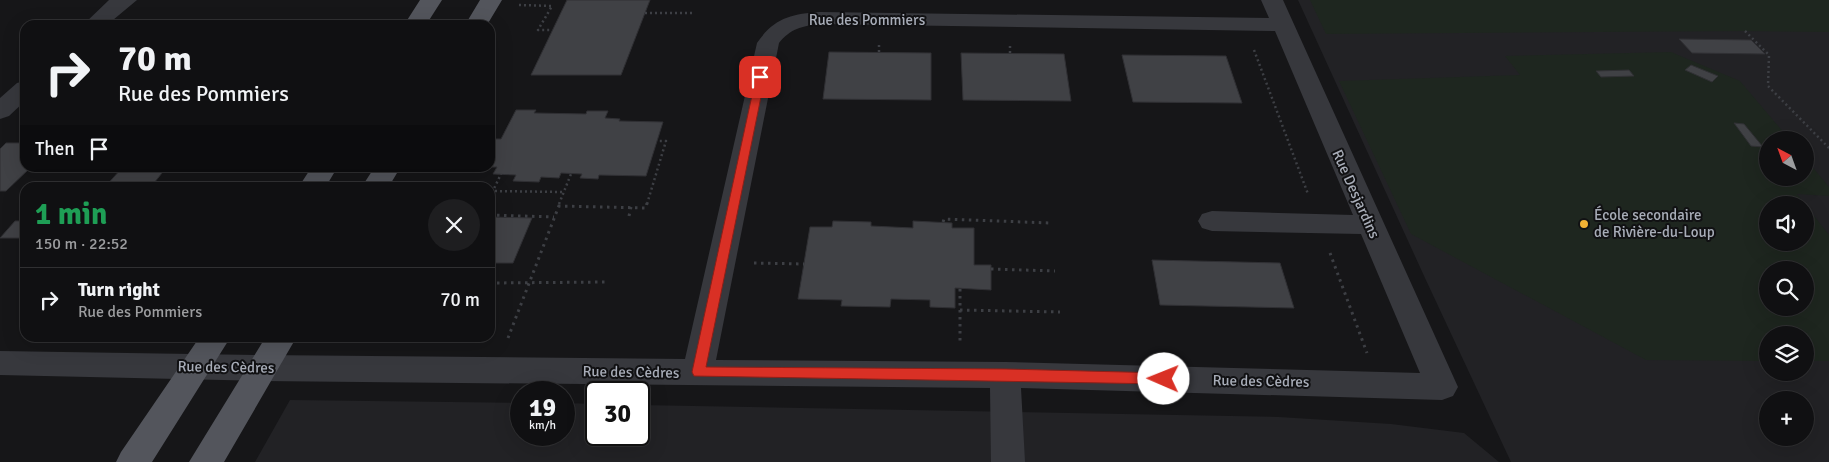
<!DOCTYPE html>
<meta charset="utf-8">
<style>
body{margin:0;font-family:Signika,sans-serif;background:#1e1e20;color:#f1f3f6;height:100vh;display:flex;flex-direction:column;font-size:19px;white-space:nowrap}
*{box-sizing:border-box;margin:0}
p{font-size:16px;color:#9c9d9f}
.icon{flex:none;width:28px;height:28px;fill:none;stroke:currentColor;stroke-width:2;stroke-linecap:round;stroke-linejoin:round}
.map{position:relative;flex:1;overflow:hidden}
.panel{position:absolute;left:20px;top:182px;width:475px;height:160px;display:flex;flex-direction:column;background:#101012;border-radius:15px;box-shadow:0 5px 20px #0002,0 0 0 1px #303032}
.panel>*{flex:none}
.hud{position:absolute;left:20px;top:20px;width:475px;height:152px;border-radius:15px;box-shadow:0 5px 20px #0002,0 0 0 1px #303032;background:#101012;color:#f1f3f6;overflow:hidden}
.needle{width:32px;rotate:319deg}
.tools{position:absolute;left:1759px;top:131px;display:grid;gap:10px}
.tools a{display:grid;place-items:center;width:55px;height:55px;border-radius:50%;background:#101012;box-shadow:0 5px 20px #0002,0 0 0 1px #303032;font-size:25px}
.speed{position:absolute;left:510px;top:381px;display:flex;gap:10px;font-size:25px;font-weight:700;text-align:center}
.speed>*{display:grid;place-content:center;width:65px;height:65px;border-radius:50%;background:#101012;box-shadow:0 5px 20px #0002,0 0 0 1px #303032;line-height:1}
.speed small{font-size:12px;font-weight:400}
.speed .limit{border:2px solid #111;border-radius:8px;background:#fff;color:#111}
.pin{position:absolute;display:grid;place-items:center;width:42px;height:42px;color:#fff;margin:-21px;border-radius:10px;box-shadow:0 2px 8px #0006}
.me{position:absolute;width:55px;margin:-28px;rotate:271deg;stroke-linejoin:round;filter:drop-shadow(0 0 4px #0008)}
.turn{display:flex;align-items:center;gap:18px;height:105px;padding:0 15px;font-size:22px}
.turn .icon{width:65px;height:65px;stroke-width:2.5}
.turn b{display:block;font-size:35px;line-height:42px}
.then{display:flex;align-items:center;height:48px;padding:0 15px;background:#0003;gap:10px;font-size:19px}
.round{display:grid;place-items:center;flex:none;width:52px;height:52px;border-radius:26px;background:#1e1e20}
.head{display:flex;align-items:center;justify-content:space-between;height:85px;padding:0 15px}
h1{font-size:30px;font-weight:700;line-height:38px;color:#1e9e55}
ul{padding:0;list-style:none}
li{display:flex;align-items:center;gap:15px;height:65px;padding:0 15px;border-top:1px solid #303032}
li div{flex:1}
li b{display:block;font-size:19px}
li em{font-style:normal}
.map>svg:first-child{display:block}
.built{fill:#222225;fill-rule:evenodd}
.green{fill:#1e261f;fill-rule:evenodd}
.building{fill:#404145;stroke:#303034}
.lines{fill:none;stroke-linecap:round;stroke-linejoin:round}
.path-far1{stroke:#3d3f44;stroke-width:2.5;stroke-dasharray:2 3;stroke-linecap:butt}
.path{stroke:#3d3f44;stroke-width:3;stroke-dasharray:2.5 4.5;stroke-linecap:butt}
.minor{fill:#37383d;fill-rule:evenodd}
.major{fill:#53555c;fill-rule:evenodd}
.route{fill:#d93025;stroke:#8d1f18}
.poi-dot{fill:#f2b134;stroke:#111113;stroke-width:2}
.labels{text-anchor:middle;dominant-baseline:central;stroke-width:4;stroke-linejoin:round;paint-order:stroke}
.street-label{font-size:15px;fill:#a8adb8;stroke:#111113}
.poi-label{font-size:15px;fill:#a8adb8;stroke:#111113;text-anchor:start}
</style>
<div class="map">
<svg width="1829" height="462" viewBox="0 0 1829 462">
<rect width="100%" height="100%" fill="#161618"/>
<path class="built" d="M1298 0H1829V462H1511L1425 278ZM1768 140H1805V178H1768ZM1768 205H1805V242H1768ZM1768 270H1805V308H1768ZM1768 335H1805V372H1768ZM1768 400H1805V438H1768Z
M290 400 521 403V435H564V403L596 404V435H639V405L1279 417 1391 424 1464 433 1499 462H255Z"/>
<path class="green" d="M1310 0H1829V32L1745 31 1326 34Z
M1671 52 1740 81 1790 140H1768V178H1805V158L1829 187V196L1797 194 1829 235V361H1805V335H1768L1767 361 1646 360 1411 234 1339 81 1520 75 1505 56ZM1768 205H1805V242H1768ZM1768 270H1805V308H1768Z"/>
<path class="building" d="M567 0H650L621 75H531Z
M1679 39 1751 40 1765 54 1692 53Z
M829 52 931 53V100L823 99Z
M961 53 1064 54 1071 101 963 100Z
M1122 55 1226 56 1242 103 1133 102Z
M1691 65 1718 76 1712 82 1685 70Z
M1629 70 1634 76 1601 77 1596 71Z
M516 110H536L534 113 586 114 587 111H608L605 118 620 119 619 121 663 122 646 176 599 175 598 179 580 178 582 174 561 173 559 178 541 177 539 182 513 181 516 175 493 174 497 167H490V139H501Z
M1734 123 1744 124 1763 147 1751 146Z
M6 143H25V168H30L6 191H0V149Z
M122 168H166L150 188H104Z
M490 217 532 218 513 263H490Z
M15 221H25V238H0Z
M833 221 871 222V226L913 228V221L952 223V228H974V265H991V290L955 288V308L930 307V300L891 299 890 307 841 306 842 300 798 299 810 227H832Z
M1152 260 1280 263 1294 308 1160 305Z"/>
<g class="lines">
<path class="path-far1" d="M519 5 552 6 538 30H552
M645 13H695
M1745 31 1769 55 1768 86 1829 148
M879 45V53
M1010 46V54
M1254 50 1308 194
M490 191 564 192
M490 197 501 174
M559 204 571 174
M647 204 666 141H657"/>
<path class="path" d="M558 206 646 208 647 203
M490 215 554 217
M629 216 631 207
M943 222 944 219 1050 223
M1330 253 1367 353
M754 263 804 264
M991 269 1055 271
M490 283 608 282
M960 289V344
M960 310 1060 312
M508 338 560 203"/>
<path class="minor" d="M109 0H137L107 25H83Z
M1261 0H1283L1458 387 1453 396 1442 400 1021 388 1025 462H991L990 388 262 381 0 375V351L262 355 685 359 757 43C774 18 791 14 820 12L1269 18ZM820 24 1275 31 1353 215 1212 211 1202 214 1198 221 1202 228 1212 231 1361 234 1420 373 1005 362 716 360 779 43C790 29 802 26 820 24Z
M25 81V101L9 116 0 119V98L17 83Z"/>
<path class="major" d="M420 0H442L426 25H404Z
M480 0H502L487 25H465Z
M311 168H337L325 188H298Z
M374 168H400L388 188H361Z
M199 338H230L152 462H116L121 452Z
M265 338H296L224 462H189Z"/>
</g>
<path class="route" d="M760 74 765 77 706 367 1005 369 1164 373 1168 375 1170 379 1168 382 1164 384 694 376 692 372 756 77Z"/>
<circle class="poi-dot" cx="1584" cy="224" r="5"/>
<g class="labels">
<g class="street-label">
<text x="867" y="20">Rue des Pommiers</text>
<text transform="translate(1356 194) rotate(66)">Rue Desjardins</text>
<text transform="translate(226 367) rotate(1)">Rue des Cèdres</text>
<text transform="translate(631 372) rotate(1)">Rue des Cèdres</text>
<text transform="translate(1261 381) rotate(1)">Rue des Cèdres</text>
</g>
<g class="poi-label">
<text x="1594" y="215">École secondaire<tspan x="1594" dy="17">de Rivière-du-Loup</tspan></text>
</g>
</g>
</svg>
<div class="tools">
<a><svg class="needle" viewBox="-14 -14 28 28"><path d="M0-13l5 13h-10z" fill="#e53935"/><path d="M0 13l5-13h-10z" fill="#9c9d9f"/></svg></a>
<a><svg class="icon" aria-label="sound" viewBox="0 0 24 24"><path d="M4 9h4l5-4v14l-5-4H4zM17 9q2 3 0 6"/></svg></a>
<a><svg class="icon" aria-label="search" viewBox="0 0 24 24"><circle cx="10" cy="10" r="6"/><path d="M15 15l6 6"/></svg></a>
<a><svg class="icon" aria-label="layers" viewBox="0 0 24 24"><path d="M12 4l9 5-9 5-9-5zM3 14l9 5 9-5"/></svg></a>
<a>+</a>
</div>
<div class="speed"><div>19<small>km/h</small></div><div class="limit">30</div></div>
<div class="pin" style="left:760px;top:77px;background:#d93025"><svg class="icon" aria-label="arrive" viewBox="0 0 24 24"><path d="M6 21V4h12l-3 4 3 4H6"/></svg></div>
<svg class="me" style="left:1164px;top:379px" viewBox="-20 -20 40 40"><circle r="19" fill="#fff"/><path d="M0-13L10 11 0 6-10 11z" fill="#d93025"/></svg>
<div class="hud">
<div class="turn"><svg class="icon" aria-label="right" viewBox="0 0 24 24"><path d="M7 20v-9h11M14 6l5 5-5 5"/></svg><div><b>70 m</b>Rue des Pommiers</div></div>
<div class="then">Then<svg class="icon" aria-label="arrive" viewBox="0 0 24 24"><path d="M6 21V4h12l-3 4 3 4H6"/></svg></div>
</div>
<section class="panel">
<div class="head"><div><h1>1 min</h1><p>150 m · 22:52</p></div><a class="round"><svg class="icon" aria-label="close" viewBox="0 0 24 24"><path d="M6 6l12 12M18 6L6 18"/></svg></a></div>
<ul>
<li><svg class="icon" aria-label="right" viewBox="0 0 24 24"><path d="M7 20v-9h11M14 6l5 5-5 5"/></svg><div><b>Turn right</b><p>Rue des Pommiers</p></div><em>70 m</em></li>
</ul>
</section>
</div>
